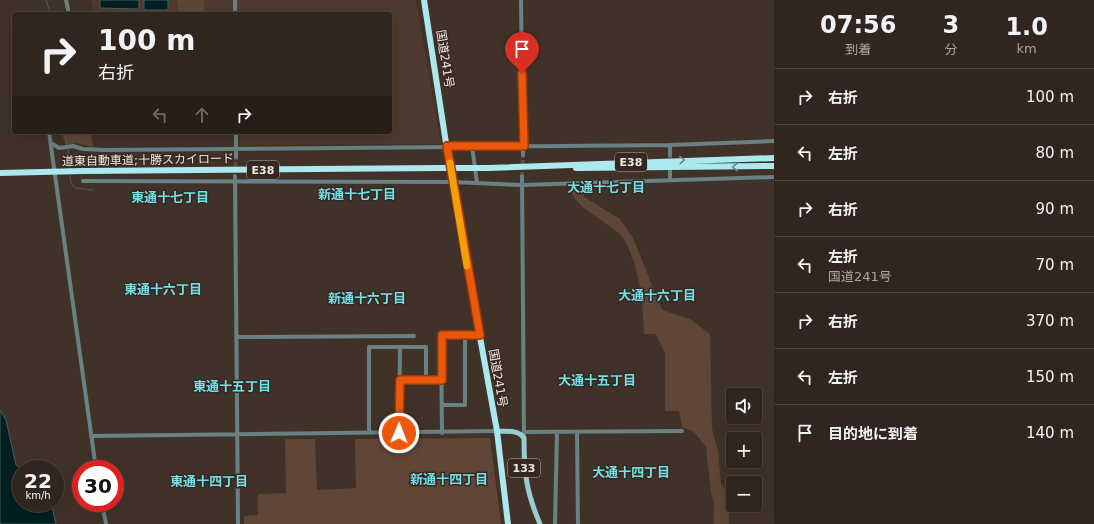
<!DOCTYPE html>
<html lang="ja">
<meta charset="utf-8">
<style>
body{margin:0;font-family:"DejaVu Sans","Noto Sans JP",sans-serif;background:#3d322c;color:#f1f3f6;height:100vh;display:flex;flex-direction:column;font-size:15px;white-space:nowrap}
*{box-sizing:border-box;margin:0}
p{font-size:13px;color:#a8a5a4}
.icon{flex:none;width:22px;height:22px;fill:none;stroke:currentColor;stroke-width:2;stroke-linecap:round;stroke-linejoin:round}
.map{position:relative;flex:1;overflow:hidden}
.sheet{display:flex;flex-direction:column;background:#31261f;width:320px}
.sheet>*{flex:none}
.top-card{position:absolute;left:12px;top:12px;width:380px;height:122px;border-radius:4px;box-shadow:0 4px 16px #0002,0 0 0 1px #4c433d;background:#31261f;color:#f1f3f6;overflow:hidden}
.controls{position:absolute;left:726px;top:388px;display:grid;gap:8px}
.controls a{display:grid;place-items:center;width:36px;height:36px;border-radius:4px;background:#31261f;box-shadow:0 4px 16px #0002,0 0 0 1px #4c433d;font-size:20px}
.speed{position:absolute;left:12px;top:460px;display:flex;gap:8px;font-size:20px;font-weight:700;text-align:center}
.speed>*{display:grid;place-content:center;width:52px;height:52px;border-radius:50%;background:#31261f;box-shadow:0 4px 16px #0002,0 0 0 1px #4c433d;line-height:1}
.speed small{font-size:10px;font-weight:400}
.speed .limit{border:6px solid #d22;background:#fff;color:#111}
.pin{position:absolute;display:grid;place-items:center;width:34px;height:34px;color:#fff;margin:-41px -17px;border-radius:50% 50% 50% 0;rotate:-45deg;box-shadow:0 0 4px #0007}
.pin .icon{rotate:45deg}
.me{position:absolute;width:44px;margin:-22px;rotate:1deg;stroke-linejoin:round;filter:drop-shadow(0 0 3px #0008)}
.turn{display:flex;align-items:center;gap:14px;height:84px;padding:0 20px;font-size:18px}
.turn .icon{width:52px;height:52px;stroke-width:2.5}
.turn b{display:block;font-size:28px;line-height:34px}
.lanes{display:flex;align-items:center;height:38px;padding:0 20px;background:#0003;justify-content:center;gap:20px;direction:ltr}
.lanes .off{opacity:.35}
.eta{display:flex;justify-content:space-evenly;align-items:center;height:68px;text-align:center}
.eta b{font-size:24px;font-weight:800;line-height:28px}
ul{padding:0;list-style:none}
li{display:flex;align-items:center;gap:12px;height:56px;padding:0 20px;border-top:1px solid #4c433d}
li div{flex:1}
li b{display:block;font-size:15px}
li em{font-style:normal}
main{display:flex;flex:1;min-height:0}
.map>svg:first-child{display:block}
.built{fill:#4e3a2e}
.green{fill:#5f4637}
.water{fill:#002022;stroke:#495c5c}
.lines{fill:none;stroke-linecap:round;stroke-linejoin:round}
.stream{stroke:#495c5c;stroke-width:1}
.minor-tunnel{stroke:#5c4d45;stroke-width:4;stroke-dasharray:4 2;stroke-linecap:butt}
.minor{stroke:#698183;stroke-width:4}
.major{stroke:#99cbd0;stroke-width:5}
.highway{stroke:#ace9ee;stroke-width:6}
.highway-bridge{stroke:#ace9ee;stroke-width:6}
.oneway{stroke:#718887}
.route-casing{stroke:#983908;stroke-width:10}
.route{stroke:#ea580c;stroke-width:7}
.slow{stroke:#f59e0b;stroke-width:7}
.labels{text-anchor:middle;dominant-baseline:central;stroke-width:3;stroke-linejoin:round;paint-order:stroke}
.shield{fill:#362820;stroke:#baaea8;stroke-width:1}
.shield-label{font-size:11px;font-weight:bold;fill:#f2e8e3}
.street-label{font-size:12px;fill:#f2e8e3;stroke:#362820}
.neighbourhood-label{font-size:13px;font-weight:bold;fill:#74dfe8;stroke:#362820}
</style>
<main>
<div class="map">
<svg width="774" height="524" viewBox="0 0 774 524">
<rect width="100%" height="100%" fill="#413229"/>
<path class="built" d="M90 0H416L441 144 240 145V132H390V14H92V2Z"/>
<path class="green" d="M177 0H204V14H178Z
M61 132H91L93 147 76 143 66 145Z
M584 188V197L620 219 633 238 662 310 690 319 710 334 712 429 718 451 721 484 728 494 729 524H714V502L711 492 706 447 694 432 682 427 679 411H665V354L656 334H644C643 303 640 269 625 241 621 234 611 227 604 222 592 213 578 207 571 192Z
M490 438 501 524H244V516L258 515V494L286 493 285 439H315L317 490 356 488 355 439Z"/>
<path class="water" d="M100 0H139V9L100 8Z
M144 0H168V10H144Z
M0 410 6 420 16 465 21 470V503H51L56 524H0Z"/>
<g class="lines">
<path class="stream" d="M46 0 51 14
M65 132 67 146
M68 149 70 169
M70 175 71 183 75 188 93 190"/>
<path class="minor-tunnel" d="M235 172 236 157
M522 176 523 155"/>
<path class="minor" d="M66 0 69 14
M235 0V14
M521 0 523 155
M49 132 96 469
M51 143 59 148 73 146 83 149 104 150 670 145 774 141
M472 146 477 183
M670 156V145
M236 157V132
M235 176 238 524
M522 176 524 438
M670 179V171
M83 181 452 182 522 185 774 177
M238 337 414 336
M400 380H442
M442 405H465V335
M525 432 682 431
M577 432 578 524
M369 433V347H426V380
M399 433 400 347
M442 433 441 335H480
M91 436 497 431
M102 503 106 524
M555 524 557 432"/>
<path class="major" d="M497 431C506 432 518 429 524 438 524 473 526 491 540 524"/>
<path class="highway" d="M424 0 452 182 497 431 508 524
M489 168 774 158
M576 168 774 166
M83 171 442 168"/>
<path class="highway-bridge" d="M442 168H489
M0 173 83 171"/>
</g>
<defs><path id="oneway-chevron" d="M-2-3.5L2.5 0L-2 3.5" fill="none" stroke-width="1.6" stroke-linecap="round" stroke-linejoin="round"/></defs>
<g class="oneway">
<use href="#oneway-chevron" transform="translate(682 160) rotate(-2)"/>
<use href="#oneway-chevron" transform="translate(735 167) rotate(179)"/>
</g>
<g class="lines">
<defs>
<path id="route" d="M399 433 400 380H442V335H480L447 146H524L522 73"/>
</defs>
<use href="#route" class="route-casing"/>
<use href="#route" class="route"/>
<path class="slow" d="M450 163 467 266"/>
</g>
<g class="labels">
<g class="shield">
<rect x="615" y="153" width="32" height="18" rx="3"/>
<rect x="247" y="161" width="32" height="18" rx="3"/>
<rect x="508" y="459" width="32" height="18" rx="3"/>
</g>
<g class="shield-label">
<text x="631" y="162">E38</text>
<text x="263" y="170">E38</text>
<text x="524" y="468">133</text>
</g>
<g class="street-label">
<text transform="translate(445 59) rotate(81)">国道241号</text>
<text transform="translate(148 160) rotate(-1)">道東自動車道;十勝スカイロード</text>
<text transform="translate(498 378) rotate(80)">国道241号</text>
</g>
<g class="neighbourhood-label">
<text x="606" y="187">大通十七丁目</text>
<text x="357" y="194">新通十七丁目</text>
<text x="170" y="197">東通十七丁目</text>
<text x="163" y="289">東通十六丁目</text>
<text x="657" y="295">大通十六丁目</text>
<text x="367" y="298">新通十六丁目</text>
<text x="597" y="380">大通十五丁目</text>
<text x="232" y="386">東通十五丁目</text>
<text x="631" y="472">大通十四丁目</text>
<text x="449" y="479">新通十四丁目</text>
<text x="209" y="481">東通十四丁目</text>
</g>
</g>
</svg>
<div class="controls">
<a><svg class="icon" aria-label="sound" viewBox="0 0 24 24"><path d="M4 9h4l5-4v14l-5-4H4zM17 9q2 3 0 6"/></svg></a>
<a>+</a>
<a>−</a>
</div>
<div class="speed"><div>22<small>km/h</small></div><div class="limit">30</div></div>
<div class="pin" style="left:522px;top:73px;background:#d93025"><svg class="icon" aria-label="arrive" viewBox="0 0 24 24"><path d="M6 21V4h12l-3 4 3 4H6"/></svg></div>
<svg class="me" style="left:399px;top:433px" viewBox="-20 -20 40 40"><circle r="17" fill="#ea580c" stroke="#fff" stroke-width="3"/><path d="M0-11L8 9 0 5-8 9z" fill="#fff"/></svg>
<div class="top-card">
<div class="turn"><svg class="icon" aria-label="right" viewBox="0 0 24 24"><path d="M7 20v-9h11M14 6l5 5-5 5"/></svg><div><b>100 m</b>右折</div></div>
<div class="lanes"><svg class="icon off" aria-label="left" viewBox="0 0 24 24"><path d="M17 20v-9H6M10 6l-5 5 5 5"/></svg><svg class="icon off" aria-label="ahead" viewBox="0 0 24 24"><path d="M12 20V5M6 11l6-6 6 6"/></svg><svg class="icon" aria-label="right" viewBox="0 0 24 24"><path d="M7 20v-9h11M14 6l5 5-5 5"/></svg></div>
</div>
</div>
<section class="sheet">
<div class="eta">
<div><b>07:56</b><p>到着</p></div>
<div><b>3</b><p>分</p></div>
<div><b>1.0</b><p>km</p></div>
</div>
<ul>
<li><svg class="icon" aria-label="right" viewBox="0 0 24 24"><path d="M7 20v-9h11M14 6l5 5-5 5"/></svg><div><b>右折</b></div><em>100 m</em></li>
<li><svg class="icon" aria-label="left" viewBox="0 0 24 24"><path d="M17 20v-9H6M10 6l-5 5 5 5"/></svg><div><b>左折</b></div><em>80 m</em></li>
<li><svg class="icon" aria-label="right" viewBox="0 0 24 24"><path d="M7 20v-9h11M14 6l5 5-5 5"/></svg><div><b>右折</b></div><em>90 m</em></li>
<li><svg class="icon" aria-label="left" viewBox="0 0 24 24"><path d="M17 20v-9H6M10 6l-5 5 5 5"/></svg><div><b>左折</b><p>国道241号</p></div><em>70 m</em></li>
<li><svg class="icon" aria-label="right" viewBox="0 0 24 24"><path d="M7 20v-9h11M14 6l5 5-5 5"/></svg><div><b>右折</b></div><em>370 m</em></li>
<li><svg class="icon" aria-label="left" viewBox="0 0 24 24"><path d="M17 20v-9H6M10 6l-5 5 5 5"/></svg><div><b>左折</b></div><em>150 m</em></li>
<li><svg class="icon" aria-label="arrive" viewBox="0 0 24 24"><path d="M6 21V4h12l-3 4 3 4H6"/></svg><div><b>目的地に到着</b></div><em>140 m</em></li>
</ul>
</section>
</main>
